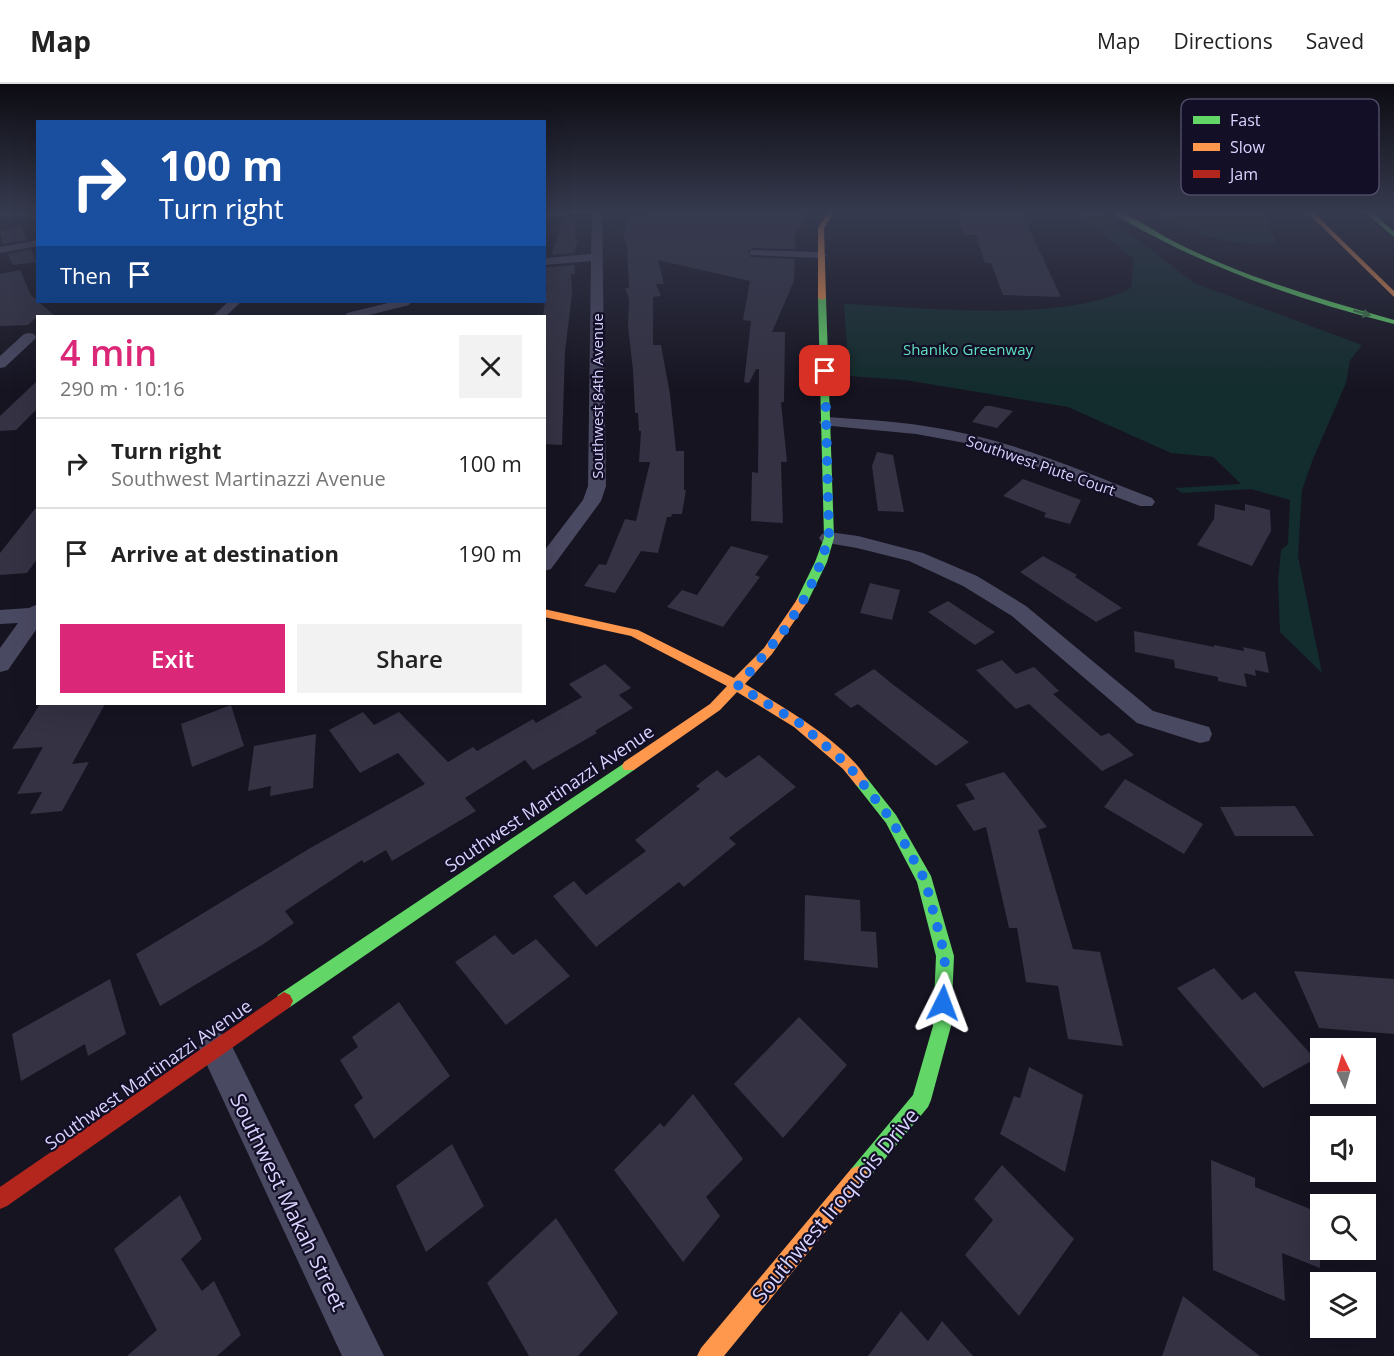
<!DOCTYPE html>
<meta charset="utf-8">
<style>
body{margin:0;font-family:"Open Sans",sans-serif;background:#f2f2f2;color:#222;height:100vh;display:flex;flex-direction:column;font-size:22px;white-space:nowrap}
*{box-sizing:border-box;margin:0}
p{font-size:20px;color:#767676}
.icon{flex:none;width:33px;height:33px;fill:none;stroke:currentColor;stroke-width:2;stroke-linecap:round;stroke-linejoin:round}
.map{position:relative;flex:1;overflow:hidden}
.side{position:absolute;left:36px;top:231px;width:510px;height:390px;display:flex;flex-direction:column;background:#fff;border-radius:0px;box-shadow:0 6px 24px #0002}
.side>*{flex:none}
.banner{position:absolute;left:36px;top:36px;width:510px;height:183px;border-radius:0px;box-shadow:0 6px 24px #0002;background:#1a4fa0;color:#fff;overflow:hidden}
.needle{width:39px;rotate:355deg}
.fabs{position:absolute;left:1310px;top:954px;display:grid;gap:12px}
.fabs a{display:grid;place-items:center;width:66px;height:66px;border-radius:0px;background:#fff;box-shadow:0 6px 24px #0002;font-size:30px}
.pin{position:absolute;display:grid;place-items:center;width:51px;height:51px;color:#fff;margin:-26px;border-radius:12px;box-shadow:0 3px 9px #0006}
.me{position:absolute;width:66px;margin:-33px;rotate:3deg;stroke-linejoin:round;filter:drop-shadow(0 0 4px #0008)}
.turn{display:flex;align-items:center;gap:21px;height:126px;padding:0 24px;font-size:27px}
.turn .icon{width:78px;height:78px;stroke-width:2.5}
.turn b{display:block;font-size:42px;line-height:51px}
.then{display:flex;align-items:center;height:57px;padding:0 24px;background:#0003;gap:12px;font-size:22px}
.round{display:grid;place-items:center;flex:none;width:63px;height:63px;border-radius:0px;background:#f2f2f2}
.summary{display:flex;align-items:center;justify-content:space-between;height:102px;padding:0 24px}
h1{font-size:36px;font-weight:600;line-height:45px;color:#db2777}
.button{display:flex;gap:12px;margin-top:auto;padding:12px 24px}
.button a{flex:1;height:69px;border-radius:0px;background:#db2777;color:#fff;font-size:24px;font-weight:600;line-height:69px;text-align:center}
.button a+a{background:#f2f2f2;color:#222}
ul{padding:0;list-style:none}
li{display:flex;align-items:center;gap:18px;height:90px;padding:0 24px;border-top:2px solid #e0e0e0}
li div{flex:1}
li b{display:block;font-size:22px}
li em{font-style:normal}
header{display:flex;align-items:center;gap:36px;box-sizing:border-box;height:84px;padding:0 30px;background:#fff;border-bottom:2px solid #e0e0e0}
header strong{font-size:28px}
nav{display:flex;gap:33px;margin-inline-start:auto;font-size:21px}
.map>svg:first-child{display:block}
.green{fill:#132c2d}
.building{fill:#343243}
.lines{fill:none;stroke-linecap:round;stroke-linejoin:round}
.street{fill:#4a4962;fill-rule:evenodd}
.fast{fill:#63d668;fill-rule:evenodd}
.slow{fill:#ff974d;fill-rule:evenodd}
.jam{fill:#b3261e;fill-rule:evenodd}
.oneway{fill:#3f7c4a}
.route{stroke:#1a73e8;stroke-width:10;stroke-dasharray:0 18}
.labels{text-anchor:middle;dominant-baseline:central;stroke-width:4.5;stroke-linejoin:round;paint-order:stroke}
.far-park-label{font-size:15px;fill:#5fe0c0;stroke:#130f26}
.far-street-label{font-size:15px;fill:#d9d4ff;stroke:#130f26}
.street-label{font-size:18px;fill:#d9d4ff;stroke:#130f26}
.near-street-label{font-size:21px;fill:#d9d4ff;stroke:#130f26}
.key{fill:#130f26;stroke:#4e4a67;stroke-width:1.5}
.key-label{font-size:16px;fill:#d9d4ff}
</style>
<header>
<strong>Map</strong>
<nav><a>Map</a><a>Directions</a><a>Saved</a></nav>
</header>
<div class="map">
<svg width="1394" height="1272" viewBox="0 0 1394 1272">
<rect width="100%" height="100%" fill="#161421"/>
<path class="green" d="M1073 127H1100L1194 199 1362 261 1350 276 1346 299 1313 375 1302 406 1298 472 1322 589 1280 548 1278 497 1281 466 1288 460 1290 416 1251 405 1182 409 1175 404 1241 400 1213 373 1171 369 1068 323 905 296 849 292 844 220C923 223 1062 240 1131 204L1134 175Z
M1148 127H1262L1277 160C1231 163 1188 150 1148 127Z"/>
<path class="building" d="M686 127H808L795 149V165L754 164 748 167 750 173 795 175 794 197 772 248H785L784 318H781L787 378H781L783 439 751 437 752 388 758 389 759 285H756L749 299 744 298 751 237 743 236 750 197 658 176 664 200H656L661 212 653 213V261H661L670 310 676 367H684V406H686L682 430H672L671 433H667L658 469 641 467 615 509 584 502 599 480 606 481 625 435 636 437 650 378H639L641 347H639L638 329H635L633 286 628 242 629 215 625 204H629L627 162 622 146H627L625 132Z
M955 127H1021L1061 213 1003 211 991 179H985L976 151H965Z
M564 133H576L575 156H578L574 169 551 171Z
M21 143 27 156 3 160 0 147Z
M31 165 37 178 13 181 8 170Z
M574 181 575 190H571L572 209 565 268 562 361 544 360 543 232 547 202 544 203V190L547 183Z
M20 186 31 211 55 232H38L28 241 0 242V190Z
M38 296V324L16 346 0 347V332Z
M985 322H991L1013 327 997 344 972 338Z
M877 368 893 371 904 428 878 427 872 382Z
M1023 395 1081 416 1070 440 1044 433 1046 429 1003 412Z
M1215 420 1245 427V420L1270 426 1271 447 1252 482 1197 461 1214 435Z
M38 421V474L27 489 0 491V469Z
M731 462 769 472 755 491 760 493 723 543 667 523 682 506 697 511Z
M1043 472 1077 491 1075 493 1122 524 1096 538 1020 488Z
M870 499 900 506 892 536 860 529Z
M948 517 995 548 975 561 928 528Z
M1134 547 1214 563V561L1244 567 1243 563 1265 568 1269 589 1255 586 1256 592 1244 589 1247 603 1218 597V593L1175 584 1174 576 1135 568Z
M1002 576 1016 590 1034 583 1059 607 1053 610 1101 652 1109 649 1134 671 1102 687 1029 620 1016 625 976 586Z
M605 580 631 604 619 611 633 624 595 647 597 649 533 686 525 676 465 714 476 727 392 777 386 766 364 779 362 776 285 827 294 839 262 861 160 922 136 870 312 763 425 700 398 669 360 689 329 646 363 628 374 641 399 628 448 678 473 663 477 667 533 635 536 639 582 613 569 600Z
M874 585 891 599 969 658 936 682 858 620 851 624 834 610Z
M40 620H105L72 680 89 678 62 727 30 730 42 708 17 710 43 663 12 665Z
M231 621 244 662 192 683 181 640Z
M316 650 313 704 270 712 271 702 248 707 254 662Z
M759 671 796 703 729 754 736 760 684 803 679 798 596 863 553 812 574 797 586 811 646 767 635 756 700 705 696 702 717 686 726 694Z
M1004 688 1047 743 1038 746 1073 865 1100 868 1123 962 1068 955 1058 902 1026 898 1017 844H1009L986 743 974 747 956 721 975 715 965 700Z
M1125 695 1203 740 1184 770 1104 723Z
M1295 722 1314 752H1235L1220 723Z
M805 811 860 816 861 847 876 848 878 884 804 876Z
M495 851 513 871 536 855 570 892 506 941 455 878Z
M1214 884 1242 916 1255 908 1315 975 1263 1004 1177 904Z
M1294 887 1394 895V950L1319 944Z
M110 895 126 950 88 972 85 960 21 997 12 950Z
M399 918 450 992 374 1055 354 1021 363 1014 340 976 358 963 352 953Z
M799 933 847 981 783 1054 734 1000Z
M1029 983 1083 1011 1065 1088 1000 1050 1014 1012 1020 1014Z
M693 1010 743 1075 706 1113 720 1132 683 1178 614 1086 660 1039 664 1043Z
M452 1060 484 1122 426 1168 396 1102Z
M1211 1076 1255 1094V1103L1320 1129V1184L1282 1169 1285 1217 1213 1186Z
M1002 1081 1074 1155 1019 1232 965 1171 993 1136 974 1115Z
M180 1111 202 1155 181 1175 202 1207 214 1197 241 1251 217 1272H127L157 1246 114 1165Z
M556 1134 618 1229 578 1272H529L487 1199Z
M1183 1212 1231 1250 1260 1272H1162Z
M901 1227 928 1257 942 1237 973 1272H868Z"/>
<g class="lines">
<path class="street" d="M0 127 38 129V135L0 132Z
M544 127H606L602 130 606 402 601 417 551 485 544 487V467L583 416 588 402 591 177 544 181V174L591 170 592 130 544 132Z
M38 156V162L0 169V163Z
M754 166 821 168 827 171 821 174 750 171V167Z
M228 218H241L226 232H213Z
M392 218H411L409 221 365 232H345L347 229Z
M29 249 34 250 36 253 34 256 5 283 0 284V272L24 250Z
M827 333C874 336 921 339 967 350 1031 364 1092 391 1152 414L1155 418 1152 422H1140L1030 380 965 359 916 350 821 341 819 338Z
M829 448 858 452 923 469 977 492 1026 522 1153 627 1209 643 1212 650 1209 657 1200 659 1137 639 1012 532 963 502 909 477 857 464 822 458 819 454 822 450Z
M38 520V543L8 586 0 588V564L18 539 0 540V526L29 524Z
M215 948 227 952 384 1272H342L199 964 203 952Z"/>
<path class="fast" d="M1111 127C1127 127 1157 149 1173 157 1243 193 1319 215 1394 236V240C1315 220 1236 194 1163 157 1146 148 1127 139 1111 127Z
M1364 127H1371L1394 148V153Z
M822 212 826 214 834 454 827 478 808 517 802 521 796 517 815 478 824 454 818 214Z
M629 676 634 678 636 682 634 686 290 923 284 926 278 923 275 917 278 911Z
M861 691 866 693 896 731 931 792 954 872 951 942 931 1016 928 1023 865 1099 858 1102 851 1099 848 1092 851 1085 913 1011 933 942 936 872 917 798 886 739 856 701 854 697 856 693Z"/>
<path class="slow" d="M829 127H835L824 144 826 214 822 216 818 214V144Z
M1306 127H1312L1394 207V213Z
M802 513 808 517 806 520 772 570 745 600C780 621 849 660 868 697L866 701 861 703 856 701 843 685 794 643 737 608 720 626 634 686H624L622 682 624 678 710 620 727 602 631 552 544 533V525L638 546 734 594 764 564 798 514Z
M858 1082 865 1085 868 1092 865 1099 724 1272H697L701 1264 851 1085Z"/>
<path class="jam" d="M284 908 290 911 293 917 290 923 7 1122 0 1125V1103Z"/>
</g>
<defs><path id="oneway-solid" d="M-6-.8H1V-3.2L6.5 0L1 3.2V.8H-6Z" transform="scale(1.5)"/></defs>
<use class="oneway" href="#oneway-solid" transform="translate(1362 229) rotate(17)"/>
<linearGradient id="sky" x2="0" y2="1"><stop stop-color="#0c0b12"/><stop offset="0.42" stop-color="#363a4e"/><stop offset="1" stop-color="#363a4e" stop-opacity="0"/></linearGradient>
<rect width="1394" height="305" fill="url(#sky)"/>
<g class="lines">
<path class="route" d="M825 287 829 454 817 489 803 517 783 548 738 602 799 639 848 681 891 735 925 796 945 872 943 919"/>
</g>
<g class="labels">
<g class="far-park-label">
<text x="968" y="265">Shaniko Greenway</text>
</g>
<g class="far-street-label">
<text transform="translate(597 312) rotate(-90)">Southwest 84th Avenue</text>
<text transform="translate(1041 381) rotate(19)">Southwest Piute Court</text>
</g>
<g class="street-label">
<text transform="translate(549 714) rotate(-34)">Southwest Martinazzi Avenue</text>
<text transform="translate(148 990) rotate(-35)">Southwest Martinazzi Avenue</text>
</g>
<g class="near-street-label">
<text transform="translate(289 1118) rotate(64)">Southwest Makah Street</text>
<text transform="translate(835 1121) rotate(-50)">Southwest Iroquois Drive</text>
</g>
</g>
<rect x="1181" y="15" width="198" height="96" rx="9" class="key"/>
<rect x="1193" y="32" width="27" height="8" fill="#63d668"/>
<rect x="1193" y="59" width="27" height="8" fill="#ff974d"/>
<rect x="1193" y="86" width="27" height="8" fill="#b3261e"/>
<g class="key-label">
<text x="1230" y="42">Fast</text>
<text x="1230" y="69">Slow</text>
<text x="1230" y="96">Jam</text>
</g>
</svg>
<div class="fabs">
<a><svg class="needle" viewBox="-14 -14 28 28"><path d="M0-13l5 13h-10z" fill="#e53935"/><path d="M0 13l5-13h-10z" fill="#767676"/></svg></a>
<a><svg class="icon" aria-label="sound" viewBox="0 0 24 24"><path d="M4 9h4l5-4v14l-5-4H4zM17 9q2 3 0 6"/></svg></a>
<a><svg class="icon" aria-label="search" viewBox="0 0 24 24"><circle cx="10" cy="10" r="6"/><path d="M15 15l6 6"/></svg></a>
<a><svg class="icon" aria-label="layers" viewBox="0 0 24 24"><path d="M12 4l9 5-9 5-9-5zM3 14l9 5 9-5"/></svg></a>
</div>
<div class="pin" style="left:825px;top:287px;background:#d93025"><svg class="icon" aria-label="arrive" viewBox="0 0 24 24"><path d="M6 21V4h12l-3 4 3 4H6"/></svg></div>
<svg class="me" style="left:943px;top:919px" viewBox="-20 -20 40 40"><path d="M0-17L14 15 0 8-14 15z" fill="#1a73e8" stroke="#fff" stroke-width="4"/></svg>
<div class="banner">
<div class="turn"><svg class="icon" aria-label="right" viewBox="0 0 24 24"><path d="M7 20v-9h11M14 6l5 5-5 5"/></svg><div><b>100 m</b>Turn right</div></div>
<div class="then">Then<svg class="icon" aria-label="arrive" viewBox="0 0 24 24"><path d="M6 21V4h12l-3 4 3 4H6"/></svg></div>
</div>
<section class="side">
<div class="summary"><div><h1>4 min</h1><p>290 m · 10:16</p></div><a class="round"><svg class="icon" aria-label="close" viewBox="0 0 24 24"><path d="M6 6l12 12M18 6L6 18"/></svg></a></div>
<ul>
<li><svg class="icon" aria-label="right" viewBox="0 0 24 24"><path d="M7 20v-9h11M14 6l5 5-5 5"/></svg><div><b>Turn right</b><p>Southwest Martinazzi Avenue</p></div><em>100 m</em></li>
<li><svg class="icon" aria-label="arrive" viewBox="0 0 24 24"><path d="M6 21V4h12l-3 4 3 4H6"/></svg><div><b>Arrive at destination</b></div><em>190 m</em></li>
</ul>
<div class="button"><a>Exit</a><a>Share</a></div>
</section>
</div>
